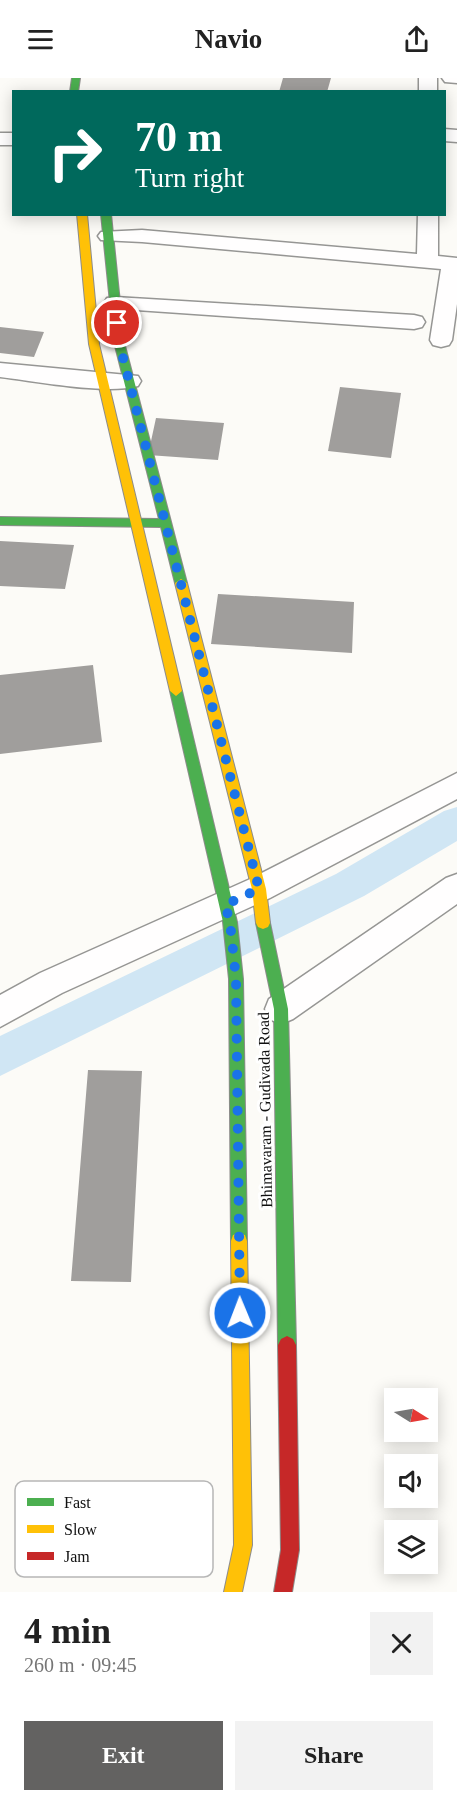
<!DOCTYPE html>
<meta charset="utf-8">
<style>
body{margin:0;font-family:Georgia,serif;background:#f2f2f2;color:#222;height:100vh;display:flex;flex-direction:column;font-size:22px;white-space:nowrap}
*{box-sizing:border-box;margin:0}
p{font-size:20px;color:#767676}
.icon{flex:none;width:33px;height:33px;fill:none;stroke:currentColor;stroke-width:2;stroke-linecap:round;stroke-linejoin:round}
.map{position:relative;height:1514px;overflow:hidden}
.drawer{display:flex;flex-direction:column;background:#fff;flex:1}
.drawer>*{flex:none}
.guide{position:absolute;left:12px;top:12px;width:434px;height:126px;border-radius:0px;box-shadow:0 3px 15px #0003;background:#00695c;color:#fff;overflow:hidden}
.needle{width:39px;rotate:101deg}
.controls{position:absolute;left:384px;top:1310px;display:grid;gap:12px}
.controls a{display:grid;place-items:center;width:54px;height:54px;border-radius:0px;background:#fff;box-shadow:0 3px 15px #0003;font-size:30px}
.pin{position:absolute;display:grid;place-items:center;width:51px;height:51px;color:#fff;margin:-26px;border:3px solid #fff;border-radius:50%;box-shadow:0 2px 6px #0007}
.me{position:absolute;width:66px;margin:-33px;rotate:359deg;stroke-linejoin:round;filter:drop-shadow(0 0 4px #0008)}
.turn{display:flex;align-items:center;gap:21px;height:126px;padding:0 24px;font-size:27px}
.turn .icon{width:78px;height:78px;stroke-width:2.5}
.turn b{display:block;font-size:42px;line-height:51px}
.round{display:grid;place-items:center;flex:none;width:63px;height:63px;border-radius:0px;background:#f2f2f2}
.headline{display:flex;align-items:center;justify-content:space-between;height:102px;padding:0 24px}
h1{font-size:36px;font-weight:800;line-height:45px}
.action{display:flex;gap:12px;margin-top:auto;padding:12px 24px}
.action a{flex:1;height:69px;border-radius:0px;background:#636261;color:#fff;font-size:24px;font-weight:800;line-height:69px;text-align:center}
.action a+a{background:#f2f2f2;color:#222}
header{display:flex;justify-content:space-between;align-items:center;height:78px;padding:0 24px;background:#fff;font-size:27px;font-weight:800}
.map>svg:first-child{display:block}
.lines{fill:none;stroke-linecap:round;stroke-linejoin:round}
.canal{fill:#d0e6f4;fill-rule:evenodd}
.building{fill:#a09e9c}
.street-casing{stroke:#969694;stroke-width:3}
.fast-casing{stroke:#8d8c8b;stroke-width:2}
.slow-casing{stroke:#8d8c8b;stroke-width:2}
.jam-casing{stroke:#8d8c8b;stroke-width:2}
.street{fill:#fffefe;fill-rule:evenodd}
.fast{fill:#4caf50;fill-rule:evenodd}
.slow{fill:#ffc107;fill-rule:evenodd}
.jam{fill:#c62828;fill-rule:evenodd}
.route{stroke:#1a73e8;stroke-width:10;stroke-dasharray:0 18}
.labels{text-anchor:middle;dominant-baseline:central;stroke-width:6;stroke-linejoin:round;paint-order:stroke}
.street-label{font-size:16px;fill:#101010;stroke:#fff}
.key{fill:#fff;stroke:#b7b7b7;stroke-width:1.5}
.key-label{font-size:16px;fill:#101010}
</style>
<header><svg class="icon" aria-label="menu" viewBox="0 0 24 24"><path d="M4 6h16M4 12h16M4 18h16"/></svg>Navio<svg class="icon" aria-label="share" viewBox="0 0 24 24"><path d="M12 15V3M7 8l5-5 5 5M5 13v7h14v-7"/></svg></header>
<div class="map">
<svg width="457" height="1514" viewBox="0 0 457 1514">
<rect width="100%" height="100%" fill="#fcfbf7"/>
<g class="lines">
<path class="canal" d="M457 729V763L364 818 0 998V958L336 796 444 733Z"/>
</g>
<path class="building" d="M283 0H331L327 14H279Z
M0 249 44 254 34 279 0 275Z
M340 309 401 315 391 380 328 373Z
M156 340 224 345 218 382 148 377Z
M0 463 74 467 65 511 0 508Z
M218 516 354 524 352 575 211 566Z
M93 587 102 664 0 676V597Z
M88 992 142 993 131 1204 71 1203Z"/>
<g class="lines">
<defs>
<path id="street" d="M419 0H437V14H419Z
M442 0H457V5L445 4Z
M444 51 457 52V64L444 63Z
M0 55H14V67H0Z
M418 136H438V178L457 180V226L452 262 449 267 441 269 433 267 430 262 441 191 142 164 101 162 98 158 101 154 142 152 417 176Z
M115 219 414 237 422 239 425 244 422 249 414 251 107 230 104 225 107 220Z
M0 285 138 298 141 303 138 308C105 317 36 303 0 299Z
M457 695V721L270 820 62 915 0 949V917L40 895 248 802Z
M457 796V826L293 941 281 946 269 941 265 931 269 921 446 800Z"/>
<path id="fast" d="M72 0H80L78 14H70Z
M101 136H111L124 264 187 505 181 509 175 505 161 449 0 447V439L159 441 114 264Z
M176 608 182 613 237 844 243 901 247 1163 245 1169 239 1171 233 1169 231 1163 229 901 223 844 170 613Z
M263 839 268 841 270 845 288 931 296 1267 293 1273 287 1276 281 1273 278 1267 274 931 256 845 258 841Z"/>
<path id="slow" d="M77 136H87L99 266 182 613 176 618 170 613 89 266Z
M181 501 187 505 266 811 270 845 268 849 263 851 258 849 256 845 252 811 175 505Z
M239 1155 245 1157 247 1163 252 1467 242 1514H224L234 1467 231 1163 233 1157Z"/>
<path id="jam" d="M287 1258 293 1261 296 1267 299 1472 292 1514H274L281 1472 278 1267 281 1261Z"/>
</defs>
<use href="#street" class="street-casing"/>
<use href="#fast" class="fast-casing"/>
<use href="#slow" class="slow-casing"/>
<use href="#jam" class="jam-casing"/>
<use href="#street" class="street"/>
<use href="#fast" class="fast"/>
<use href="#slow" class="slow"/>
<use href="#jam" class="jam"/>
</g>
<g class="lines">
<path class="route" d="M117 245 119 264 259 811 225 827 230 844 236 901 240 1235"/>
</g>
<g class="labels">
<g class="street-label">
<text transform="translate(265 1032) rotate(-91)">Bhimavaram - Gudivada Road</text>
</g>
</g>
<rect x="15" y="1403" width="198" height="96" rx="9" class="key"/>
<rect x="27" y="1420" width="27" height="8" fill="#4caf50"/>
<rect x="27" y="1447" width="27" height="8" fill="#ffc107"/>
<rect x="27" y="1474" width="27" height="8" fill="#c62828"/>
<g class="key-label">
<text x="64" y="1430">Fast</text>
<text x="64" y="1457">Slow</text>
<text x="64" y="1484">Jam</text>
</g>
</svg>
<div class="controls">
<a><svg class="needle" viewBox="-14 -14 28 28"><path d="M0-13l5 13h-10z" fill="#e53935"/><path d="M0 13l5-13h-10z" fill="#767676"/></svg></a>
<a><svg class="icon" aria-label="sound" viewBox="0 0 24 24"><path d="M4 9h4l5-4v14l-5-4H4zM17 9q2 3 0 6"/></svg></a>
<a><svg class="icon" aria-label="layers" viewBox="0 0 24 24"><path d="M12 4l9 5-9 5-9-5zM3 14l9 5 9-5"/></svg></a>
</div>
<div class="pin" style="left:117px;top:245px;background:#d93025"><svg class="icon" aria-label="arrive" viewBox="0 0 24 24"><path d="M6 21V4h12l-3 4 3 4H6"/></svg></div>
<svg class="me" style="left:240px;top:1235px" viewBox="-20 -20 40 40"><circle r="17" fill="#1a73e8" stroke="#fff" stroke-width="3"/><path d="M0-11L8 9 0 5-8 9z" fill="#fff"/></svg>
<div class="guide">
<div class="turn"><svg class="icon" aria-label="right" viewBox="0 0 24 24"><path d="M7 20v-9h11M14 6l5 5-5 5"/></svg><div><b>70 m</b>Turn right</div></div>
</div>
</div>
<section class="drawer">
<div class="headline"><div><h1>4 min</h1><p>260 m · 09:45</p></div><a class="round"><svg class="icon" aria-label="close" viewBox="0 0 24 24"><path d="M6 6l12 12M18 6L6 18"/></svg></a></div>
<div class="action"><a>Exit</a><a>Share</a></div>
</section>
